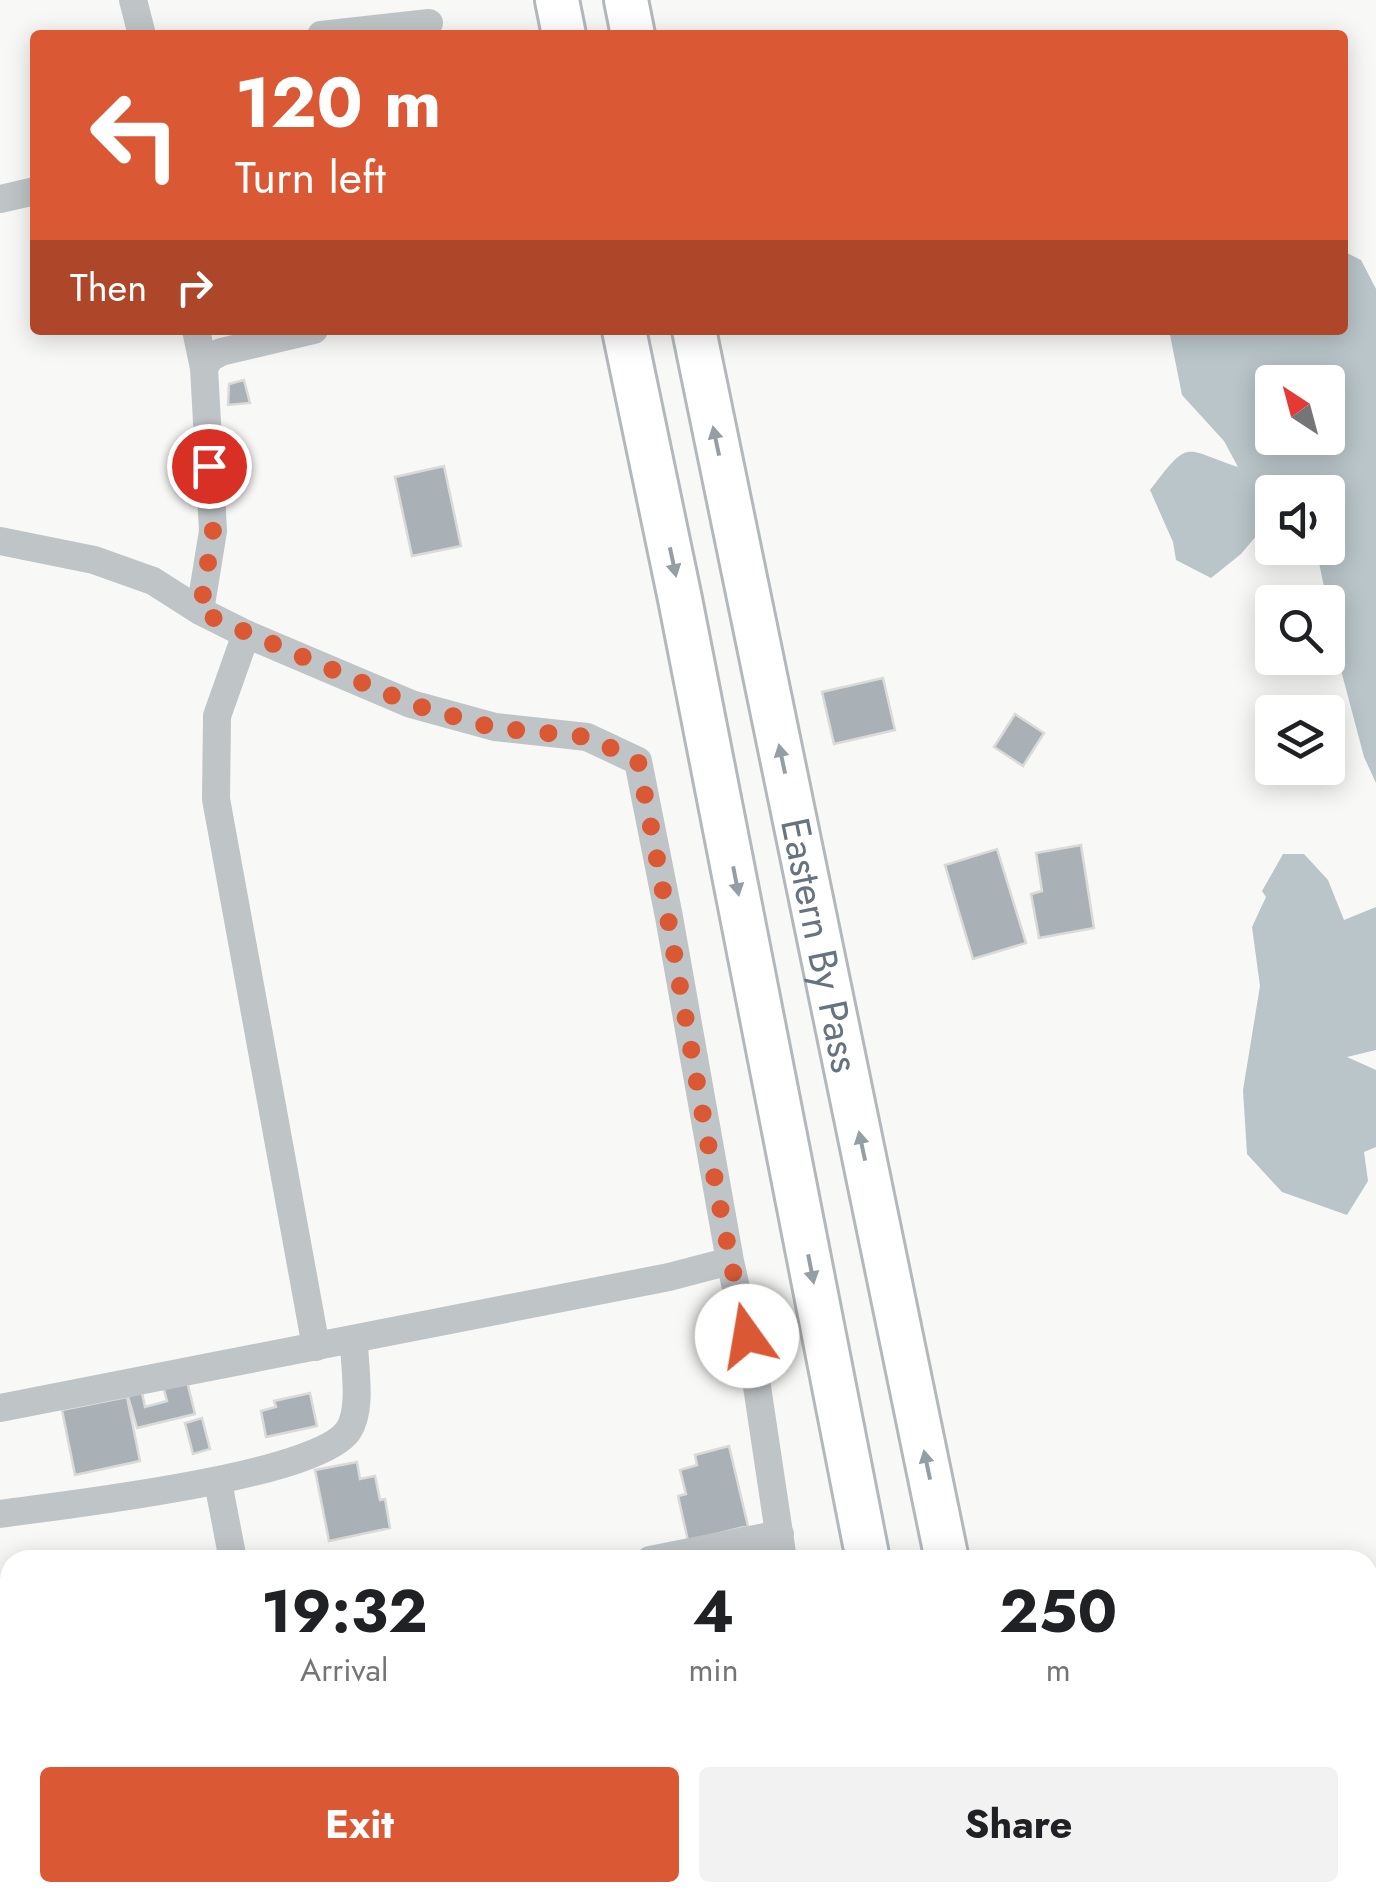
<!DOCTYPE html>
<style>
body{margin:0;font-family:Jost,sans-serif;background:#f2f2f2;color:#202124;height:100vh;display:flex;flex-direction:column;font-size:38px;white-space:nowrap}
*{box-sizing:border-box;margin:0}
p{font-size:32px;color:#757577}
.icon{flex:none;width:55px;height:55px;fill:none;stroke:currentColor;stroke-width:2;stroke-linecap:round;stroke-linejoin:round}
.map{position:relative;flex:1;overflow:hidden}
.drawer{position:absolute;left:0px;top:1550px;width:1378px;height:352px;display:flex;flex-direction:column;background:#fff;border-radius:30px 30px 0 0;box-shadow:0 5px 25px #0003}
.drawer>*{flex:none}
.hud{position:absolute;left:30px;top:30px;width:1318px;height:305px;border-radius:10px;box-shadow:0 5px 25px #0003;background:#da5834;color:#fff;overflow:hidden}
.needle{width:65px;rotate:324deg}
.controls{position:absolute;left:1255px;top:365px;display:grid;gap:20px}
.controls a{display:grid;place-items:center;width:90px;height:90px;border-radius:10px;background:#fff;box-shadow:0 5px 25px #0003;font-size:50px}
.pin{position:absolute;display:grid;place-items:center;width:85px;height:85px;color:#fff;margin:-42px;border:5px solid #fff;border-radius:50%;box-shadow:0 2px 10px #0007}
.me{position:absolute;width:110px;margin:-55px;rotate:347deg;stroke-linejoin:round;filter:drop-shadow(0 0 8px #0008)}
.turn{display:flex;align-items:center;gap:35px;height:210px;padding:0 40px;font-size:45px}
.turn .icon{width:130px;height:130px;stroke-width:2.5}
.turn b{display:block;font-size:70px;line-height:85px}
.then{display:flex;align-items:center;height:95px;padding:0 40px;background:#0003;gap:20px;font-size:38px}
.eta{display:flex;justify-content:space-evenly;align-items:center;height:170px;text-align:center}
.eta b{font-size:60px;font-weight:700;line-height:70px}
.action{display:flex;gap:20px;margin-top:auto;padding:20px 40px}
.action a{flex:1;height:115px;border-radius:10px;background:#da5834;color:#fff;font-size:40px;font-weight:700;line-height:115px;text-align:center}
.action a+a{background:#f2f2f2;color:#202124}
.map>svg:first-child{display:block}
.water{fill:#b9c5c9;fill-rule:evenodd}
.building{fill:#a9b1b6;stroke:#dadad8;stroke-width:2.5}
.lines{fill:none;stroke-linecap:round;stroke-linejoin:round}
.secondary-casing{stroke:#b2b8bc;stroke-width:42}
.primary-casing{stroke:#b3b8bc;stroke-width:48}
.street{stroke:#bfc4c7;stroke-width:28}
.secondary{stroke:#fff;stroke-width:38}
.primary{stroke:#fff;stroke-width:42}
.oneway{fill:#939ea5}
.route{stroke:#da5834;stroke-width:18;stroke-dasharray:0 32.4}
.labels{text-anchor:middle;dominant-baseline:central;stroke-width:10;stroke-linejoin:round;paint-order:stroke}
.street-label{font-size:40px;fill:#65747f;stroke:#fff}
</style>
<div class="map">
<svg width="1376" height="1901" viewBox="0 0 1376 1901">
<rect width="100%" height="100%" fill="#f8f8f6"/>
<path class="water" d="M1343 251 1361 260 1376 289V783L1364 757 1342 674 1316 548H1328V492H1272V517L1241 554 1211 578 1176 560 1173 542 1150 490C1190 438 1182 448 1238 467L1224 441 1182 395 1169 330H1342ZM1272 382H1328V438H1272Z
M1283 854H1304L1328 880 1344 920 1376 907V1050L1347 1057 1376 1070V1147L1364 1152 1368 1181 1347 1215 1282 1192 1247 1154 1243 1090 1260 986 1252 927 1266 897 1262 891Z"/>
<path class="building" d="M244 380 250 403 228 405 229 384Z
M444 466 461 546 412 556 395 477Z
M883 678 895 730 834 744 822 692Z
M1015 714 1044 733 1023 766 994 747Z
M1081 845 1094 928 1039 938 1031 894 1042 891 1036 853Z
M997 849 1026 943 973 959 945 865Z
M187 1381 195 1414 137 1428 128 1396 142 1393 145 1407 167 1401 163 1386Z
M310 1393 317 1426 266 1437 261 1411 276 1407 274 1401Z
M127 1397 140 1461 75 1475 62 1410Z
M202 1418 210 1449 193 1454 185 1423Z
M729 1446 748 1526 688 1541 678 1496 686 1494 680 1470 697 1465 695 1455Z
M357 1462 360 1479 375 1476 380 1500 385 1499 390 1528 329 1541 315 1470Z
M767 1549 769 1560H716Z"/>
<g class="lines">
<defs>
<path id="secondary" d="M0 1826 10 1823
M1359 1892 1364 1901"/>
<g id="primary">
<path d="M557 0 564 35"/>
<path d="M626 0 633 35"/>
<path d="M624 330 680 599 868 1560"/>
<path id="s1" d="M694 330 947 1560"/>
<path d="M952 1892 954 1901"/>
<path d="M1029 1892 1031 1901"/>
</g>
</defs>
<use href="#secondary" class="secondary-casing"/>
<use href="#primary" class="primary-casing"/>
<path class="street" d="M133 0 142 35
M321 35 429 23
M0 199 35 191
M196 330 204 368
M0 541 94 560 153 581 200 611 246 634 411 704 495 727 587 737 638 761 669 917 730 1261 669 1277 0 1408
M200 611 213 531 204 368 210 358 221 352 314 330
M246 634 217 716 216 799 316 1347
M730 1261 755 1373 783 1560
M218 1482 233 1560
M0 1514C63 1505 316 1477 348 1431 363 1409 354 1366 354 1340
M650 1560 780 1534
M0 1687 10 1685
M405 1892 407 1901
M628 1892 629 1901"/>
<use href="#secondary" class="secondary"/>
<use href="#primary" class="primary"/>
</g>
<defs><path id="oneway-solid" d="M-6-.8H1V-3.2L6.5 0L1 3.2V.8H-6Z" transform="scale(2.5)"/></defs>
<g class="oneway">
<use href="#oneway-solid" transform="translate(716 441) rotate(-102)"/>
<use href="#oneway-solid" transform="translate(673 562) rotate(78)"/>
<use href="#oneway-solid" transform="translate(782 759) rotate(-102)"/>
<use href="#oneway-solid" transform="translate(736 881) rotate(79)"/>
<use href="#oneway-solid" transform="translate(862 1146) rotate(-102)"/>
<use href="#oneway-solid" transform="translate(811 1269) rotate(79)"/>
<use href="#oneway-solid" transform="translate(927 1465) rotate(-102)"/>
</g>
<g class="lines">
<path class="route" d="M209 466 213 532 200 612 411 704 494 728 588 737 638 761C677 952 704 1145 747 1336"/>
</g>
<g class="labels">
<g class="street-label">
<text stroke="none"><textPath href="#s1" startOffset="628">Eastern By Pass</textPath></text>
</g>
</g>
</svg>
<div class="controls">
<a><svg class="needle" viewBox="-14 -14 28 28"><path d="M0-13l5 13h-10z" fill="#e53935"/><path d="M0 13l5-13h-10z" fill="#757577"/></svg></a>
<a><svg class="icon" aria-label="sound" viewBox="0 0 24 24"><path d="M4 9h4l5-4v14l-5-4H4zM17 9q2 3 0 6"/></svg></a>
<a><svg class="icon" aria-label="search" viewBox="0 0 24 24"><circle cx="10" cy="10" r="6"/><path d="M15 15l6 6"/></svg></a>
<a><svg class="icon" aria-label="layers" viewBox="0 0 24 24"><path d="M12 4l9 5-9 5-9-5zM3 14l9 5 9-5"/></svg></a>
</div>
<div class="pin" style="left:209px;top:466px;background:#d93025"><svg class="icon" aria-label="arrive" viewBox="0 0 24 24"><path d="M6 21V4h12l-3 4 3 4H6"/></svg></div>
<svg class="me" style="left:747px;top:1336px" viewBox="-20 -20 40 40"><circle r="19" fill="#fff"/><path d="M0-13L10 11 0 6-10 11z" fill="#da5834"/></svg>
<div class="hud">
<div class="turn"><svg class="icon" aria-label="left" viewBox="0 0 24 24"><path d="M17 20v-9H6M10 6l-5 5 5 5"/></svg><div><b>120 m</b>Turn left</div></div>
<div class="then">Then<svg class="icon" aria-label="right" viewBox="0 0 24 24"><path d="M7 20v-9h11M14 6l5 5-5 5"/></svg></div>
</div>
<section class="drawer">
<div class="eta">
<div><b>19:32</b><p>Arrival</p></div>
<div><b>4</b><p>min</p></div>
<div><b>250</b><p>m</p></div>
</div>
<div class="action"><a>Exit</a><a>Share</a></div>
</section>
</div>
